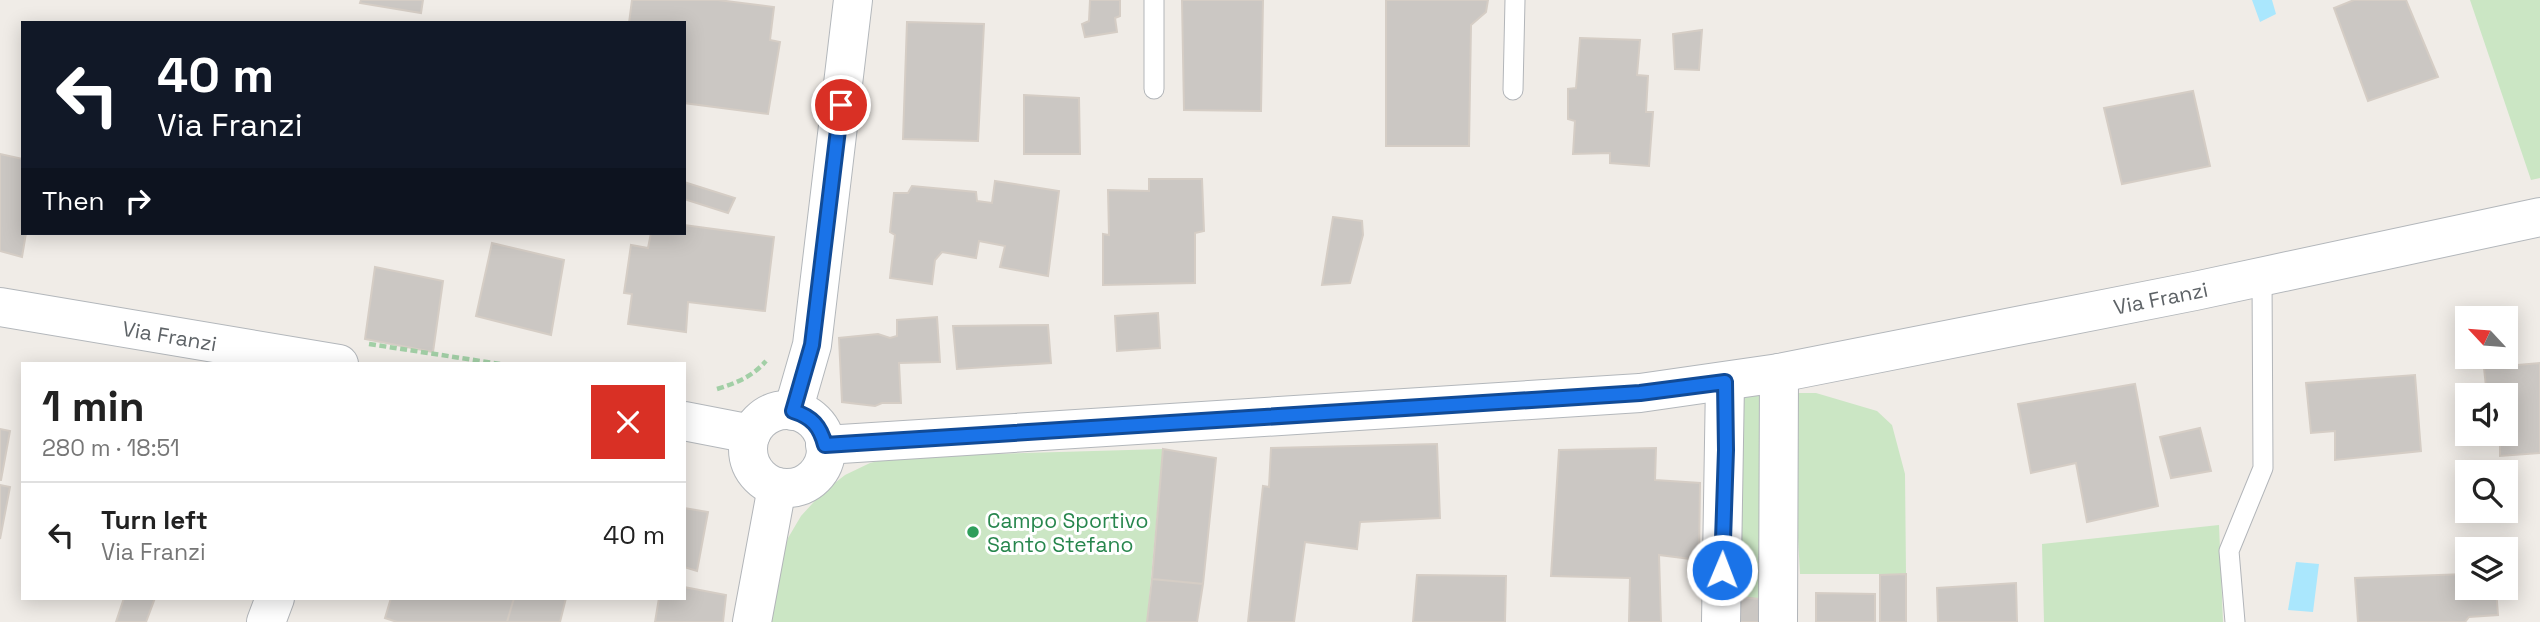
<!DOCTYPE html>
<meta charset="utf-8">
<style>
body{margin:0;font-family:"Space Grotesk",sans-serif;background:#f2f2f2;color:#222;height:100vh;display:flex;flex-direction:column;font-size:26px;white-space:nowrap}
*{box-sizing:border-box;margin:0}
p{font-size:23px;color:#767676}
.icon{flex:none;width:38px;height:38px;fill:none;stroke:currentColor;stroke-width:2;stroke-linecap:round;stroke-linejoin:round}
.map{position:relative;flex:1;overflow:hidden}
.sheet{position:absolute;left:21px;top:362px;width:665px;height:238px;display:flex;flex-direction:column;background:#fff;border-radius:0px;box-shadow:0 4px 18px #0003}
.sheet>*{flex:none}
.top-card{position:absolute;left:21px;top:21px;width:665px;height:214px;border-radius:0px;box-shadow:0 4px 18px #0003;background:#111827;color:#fff;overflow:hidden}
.needle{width:46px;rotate:296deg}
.controls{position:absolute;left:2455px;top:306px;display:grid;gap:14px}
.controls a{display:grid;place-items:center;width:63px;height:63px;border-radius:0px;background:#fff;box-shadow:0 4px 18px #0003;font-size:35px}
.pin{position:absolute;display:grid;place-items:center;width:60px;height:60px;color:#fff;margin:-30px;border:4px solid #fff;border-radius:50%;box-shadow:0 2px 7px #0007}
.me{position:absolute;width:77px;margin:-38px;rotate:1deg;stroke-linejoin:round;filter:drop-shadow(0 0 5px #0008)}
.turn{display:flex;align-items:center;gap:24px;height:147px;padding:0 21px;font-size:32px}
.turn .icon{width:91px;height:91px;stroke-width:2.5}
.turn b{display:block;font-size:49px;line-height:60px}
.then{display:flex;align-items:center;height:66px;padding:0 21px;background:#0003;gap:14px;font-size:26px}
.round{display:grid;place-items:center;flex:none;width:74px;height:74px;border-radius:0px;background:#f2f2f2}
.overview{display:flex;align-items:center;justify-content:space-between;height:119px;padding:0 21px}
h1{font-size:42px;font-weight:700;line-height:52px}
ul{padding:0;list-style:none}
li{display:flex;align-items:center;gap:21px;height:105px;padding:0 21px;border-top:2px solid #e0e0e0}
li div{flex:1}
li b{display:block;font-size:26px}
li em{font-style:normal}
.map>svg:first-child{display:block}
.green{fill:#cbe6c4}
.water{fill:#aae7fd}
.building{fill:#cbc7c3;stroke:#d5cdc5;stroke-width:2}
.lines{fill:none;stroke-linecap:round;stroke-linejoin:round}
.lane-casing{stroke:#b2b5b9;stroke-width:21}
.street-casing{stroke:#b2b5b9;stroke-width:40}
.secondary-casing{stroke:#b3b7bb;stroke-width:40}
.path{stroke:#a2cfa6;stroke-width:4.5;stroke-dasharray:7 3.5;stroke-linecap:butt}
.lane{stroke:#fff;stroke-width:19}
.street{stroke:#fff;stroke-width:38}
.secondary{stroke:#fff;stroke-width:38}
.route-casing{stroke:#114b97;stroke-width:18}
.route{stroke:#1a73e8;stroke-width:12}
.leisure-dot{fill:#2e9e5b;stroke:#fff;stroke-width:2.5}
.labels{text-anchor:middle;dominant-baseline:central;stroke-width:6;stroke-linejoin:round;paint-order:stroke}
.street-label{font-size:21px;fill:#5e6367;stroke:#fff}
.leisure-label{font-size:21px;fill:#27864d;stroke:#fff;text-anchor:start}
</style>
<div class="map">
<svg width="2540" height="622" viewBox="0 0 2540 622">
<rect width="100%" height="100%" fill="#f0ece7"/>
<path class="green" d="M2470 0H2540V178L2531 180Z
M1767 387 1770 600 1729 596 1730 393Z
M1790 393H1816L1877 411 1892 425 1905 474 1906 574H1800Z
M1163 449 1147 622H767L780 562 788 538 801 516 822 493 845 475 870 463 894 457Z
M2219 525 2223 622H2044L2042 544Z"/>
<path class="water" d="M2252 0H2272L2276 14 2260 22Z
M2296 562 2319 564 2313 612 2288 610Z"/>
<path class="building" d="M361 0H423L421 13 360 3Z
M632 0H718L774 7 770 40 780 42 768 114 684 103V23H629Z
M1090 0H1120V16L1115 18 1117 32 1085 37 1082 24 1089 21Z
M1182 0H1263L1261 111 1184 110Z
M1386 0H1488L1486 12 1471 25 1469 146H1386Z
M2354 0H2406L2438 77 2368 101 2334 8Z
M907 22 984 24 978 141 903 139Z
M1702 30 1699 70 1675 69 1673 34Z
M1580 38 1640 40 1637 75 1648 76 1646 112H1653L1649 166 1610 163V153L1573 154 1575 121 1568 119V89L1576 88Z
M2193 91 2210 166 2122 184 2104 108Z
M1024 95 1079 98 1080 154H1024Z
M0 154 23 159V233H26L22 257 0 251Z
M1149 179H1202L1204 231 1195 233V283L1103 285V234L1109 235 1108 190 1149 191Z
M995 181 1059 191 1048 276 1000 267 1005 246 979 241 976 258 942 252 935 260 932 284 890 278 895 235 890 232 894 193H908L912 186 976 192 977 201 992 203Z
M684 182 735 198 728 213 684 199Z
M1333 217 1362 221 1363 235 1350 283 1322 285Z
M684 225 774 237 765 311 688 302 686 332 628 324 632 294 624 293 631 245 648 248 651 233H684Z
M492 243 564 260 551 335 476 316Z
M375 267 443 281 433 352 365 339Z
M1158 313 1160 348 1117 351 1115 316Z
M937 317 940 362 899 363 901 403H882L875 406 842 402 839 338 878 334 890 338 897 336V320Z
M1048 325 1051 363 957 369 953 326Z
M2540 363V453L2500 456V434H2491H2506V396H2487L2484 368Z
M2415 375 2421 451 2335 460V431L2311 433 2306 383Z
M2135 384 2158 506 2087 522 2076 463 2031 473 2018 404Z
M2200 428 2211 471 2171 478 2160 437Z
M0 429 10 431 1 480H0Z
M1437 444 1440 518 1360 522 1357 549 1305 542 1294 622H1248L1263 486 1269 487 1271 448Z
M1656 448 1655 480 1700 483 1699 560 1659 555 1661 622H1629L1630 578 1551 576 1559 450Z
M1163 449 1216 458 1203 584 1152 579Z
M0 485 10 487 0 539Z
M684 508 708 512 697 571 684 567Z
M1906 574V622H1880V575Z
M2466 574 2468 588H2496L2498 615 2469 617 2465 622H2358L2355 578Z
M1417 575 1506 576 1505 622H1413Z
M1152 579 1203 584 1197 622H1147Z
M2016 583 2017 622H1938L1937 588Z
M684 587 726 595 723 622H655L659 598H684Z
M1816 593 1875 594V622H1816Z
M1729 596 1770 600V622H1728Z
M124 598H155L146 622H116Z
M391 598H514L507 622H397L385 618Z
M514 598H566L560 622H507Z"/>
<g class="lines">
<defs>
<path id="lane" d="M1154 0V89
M1513 90 1515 0
M2235 622 2229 551 2263 468 2262 276"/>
<path id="street" d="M266 622 275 598
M752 622 777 487
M1721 622 1725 382
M1778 622 1779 373"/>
<g id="secondary">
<path id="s1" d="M0 307 339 364"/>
<circle cx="787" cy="449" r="39"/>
<path d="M793 411 812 345 853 0"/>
<path d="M684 421 751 434"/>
<path id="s2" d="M825 445 1640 393 1779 373 2195 291 2540 217"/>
</g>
</defs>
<use href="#lane" class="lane-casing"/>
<use href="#street" class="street-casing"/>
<use href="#secondary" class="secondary-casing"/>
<path class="path" d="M369 344 500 364
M717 389C737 383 753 376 766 361"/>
<use href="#lane" class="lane"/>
<use href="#street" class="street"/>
<use href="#secondary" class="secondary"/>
</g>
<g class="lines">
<defs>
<path id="route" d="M841 105 812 345 793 411C812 417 820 426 825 445L1640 393 1725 382 1726 450 1722 570"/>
</defs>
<use href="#route" class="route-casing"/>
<use href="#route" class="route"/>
</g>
<circle class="leisure-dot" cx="973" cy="532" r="7"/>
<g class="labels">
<g class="street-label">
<text stroke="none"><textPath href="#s2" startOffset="1346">Via Franzi</textPath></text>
<text stroke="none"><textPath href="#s1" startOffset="172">Via Franzi</textPath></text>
</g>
<g class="leisure-label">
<text x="987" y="520">Campo Sportivo<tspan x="987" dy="24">Santo Stefano</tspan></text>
</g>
</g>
</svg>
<div class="controls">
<a><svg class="needle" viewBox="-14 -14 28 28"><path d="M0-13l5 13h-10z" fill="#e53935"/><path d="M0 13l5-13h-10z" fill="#767676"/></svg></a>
<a><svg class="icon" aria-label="sound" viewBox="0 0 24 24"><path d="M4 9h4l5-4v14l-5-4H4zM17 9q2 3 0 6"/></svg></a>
<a><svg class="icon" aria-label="search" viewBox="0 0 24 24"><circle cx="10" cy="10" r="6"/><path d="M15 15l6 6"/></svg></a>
<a><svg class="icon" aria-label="layers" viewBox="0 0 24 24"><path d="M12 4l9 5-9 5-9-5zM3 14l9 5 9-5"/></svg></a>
</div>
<div class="pin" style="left:841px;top:105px;background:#d93025"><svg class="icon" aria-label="arrive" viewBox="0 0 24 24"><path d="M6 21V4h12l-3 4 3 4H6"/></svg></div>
<svg class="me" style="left:1722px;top:570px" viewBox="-20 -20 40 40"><circle r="17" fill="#1a73e8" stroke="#fff" stroke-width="3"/><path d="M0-11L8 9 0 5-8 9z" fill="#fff"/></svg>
<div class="top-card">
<div class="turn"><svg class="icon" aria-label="left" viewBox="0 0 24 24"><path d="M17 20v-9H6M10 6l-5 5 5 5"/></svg><div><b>40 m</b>Via Franzi</div></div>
<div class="then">Then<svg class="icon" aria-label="right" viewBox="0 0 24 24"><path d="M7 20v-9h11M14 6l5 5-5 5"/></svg></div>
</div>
<section class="sheet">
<div class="overview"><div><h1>1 min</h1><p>280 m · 18:51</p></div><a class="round" style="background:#d93025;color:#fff"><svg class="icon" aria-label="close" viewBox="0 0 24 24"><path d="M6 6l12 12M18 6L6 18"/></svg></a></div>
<ul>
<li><svg class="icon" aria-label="left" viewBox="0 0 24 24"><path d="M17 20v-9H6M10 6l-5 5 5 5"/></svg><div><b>Turn left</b><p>Via Franzi</p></div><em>40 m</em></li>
</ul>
</section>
</div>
